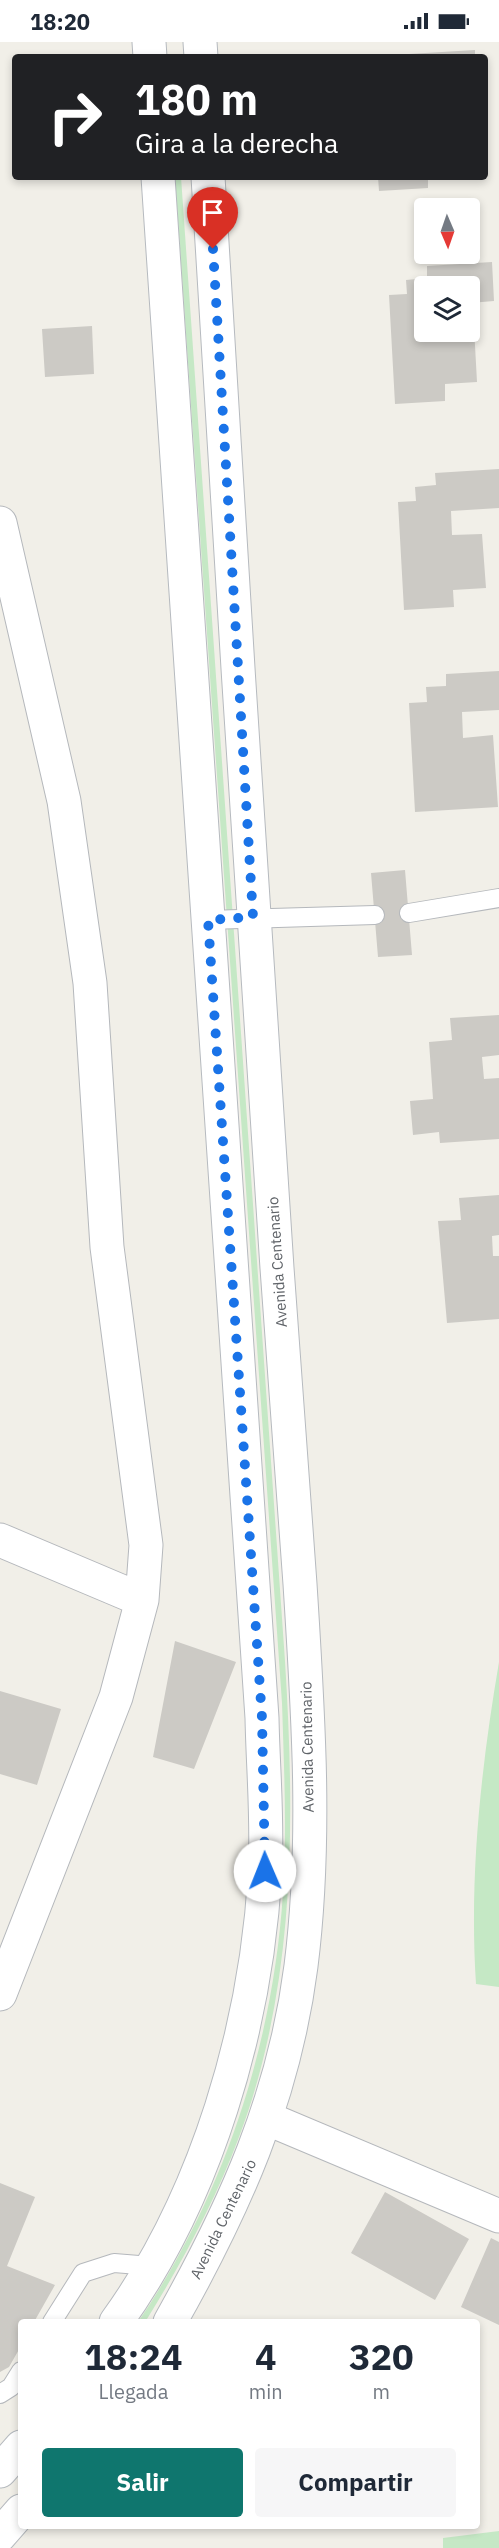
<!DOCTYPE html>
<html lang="es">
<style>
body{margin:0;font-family:"IBM Plex Sans",sans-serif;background:#f6f6f7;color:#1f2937;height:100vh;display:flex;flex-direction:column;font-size:22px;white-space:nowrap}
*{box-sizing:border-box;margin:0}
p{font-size:20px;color:#747a83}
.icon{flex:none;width:33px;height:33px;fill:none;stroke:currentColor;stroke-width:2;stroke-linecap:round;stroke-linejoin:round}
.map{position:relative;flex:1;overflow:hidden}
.panel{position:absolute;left:18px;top:2277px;width:462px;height:210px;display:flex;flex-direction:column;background:#fff;border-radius:6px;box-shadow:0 3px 9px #0003}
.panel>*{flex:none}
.guide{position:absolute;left:12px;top:12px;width:476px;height:126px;border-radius:6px;box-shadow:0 3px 9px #0003;background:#202124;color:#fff;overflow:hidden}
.needle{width:39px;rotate:178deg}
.tools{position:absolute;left:414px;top:156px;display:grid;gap:12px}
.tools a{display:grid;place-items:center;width:66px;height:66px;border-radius:6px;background:#fff;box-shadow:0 3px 9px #0003;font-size:30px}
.pin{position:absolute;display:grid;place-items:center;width:51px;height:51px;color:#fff;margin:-62px -26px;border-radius:50% 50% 50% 0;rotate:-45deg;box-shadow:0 0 6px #0007}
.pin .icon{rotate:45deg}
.me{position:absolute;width:66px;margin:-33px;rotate:359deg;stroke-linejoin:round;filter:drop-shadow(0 0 4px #0008)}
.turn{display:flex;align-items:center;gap:21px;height:126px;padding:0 24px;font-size:27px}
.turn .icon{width:78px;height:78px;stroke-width:2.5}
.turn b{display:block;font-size:42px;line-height:51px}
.eta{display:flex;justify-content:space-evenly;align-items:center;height:102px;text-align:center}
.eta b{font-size:36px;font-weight:800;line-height:42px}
.button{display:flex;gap:12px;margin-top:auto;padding:12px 24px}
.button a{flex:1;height:69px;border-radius:6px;background:#0f766e;color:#fff;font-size:24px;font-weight:800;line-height:69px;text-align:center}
.button a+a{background:#f6f6f7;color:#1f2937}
.status{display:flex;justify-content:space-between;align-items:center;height:42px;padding:0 30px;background:#fff;direction:ltr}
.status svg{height:16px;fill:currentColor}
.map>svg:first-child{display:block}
.green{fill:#c5e8c5}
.building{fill:#cccac5}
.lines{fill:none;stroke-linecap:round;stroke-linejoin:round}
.lane-casing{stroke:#b5b8bc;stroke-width:20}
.street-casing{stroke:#b5b8bc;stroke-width:35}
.secondary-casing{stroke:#b6babf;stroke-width:35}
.lane{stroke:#fff;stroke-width:18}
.street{stroke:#fff;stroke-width:33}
.secondary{stroke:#fff;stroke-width:33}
.route{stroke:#1a73e8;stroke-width:10;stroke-dasharray:0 18}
.labels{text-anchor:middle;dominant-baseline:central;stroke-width:4.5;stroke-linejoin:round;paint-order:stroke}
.street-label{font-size:15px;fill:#5f6368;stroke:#fff}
</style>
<div class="status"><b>18:20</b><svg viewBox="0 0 49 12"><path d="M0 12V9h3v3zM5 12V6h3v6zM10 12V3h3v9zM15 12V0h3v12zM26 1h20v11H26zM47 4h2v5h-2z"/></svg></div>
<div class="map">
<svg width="499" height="2506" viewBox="0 0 499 2506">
<rect width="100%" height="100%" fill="#f1efe8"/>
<path class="green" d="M175 135H181L285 1619C295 1779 296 1943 239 2095 215 2159 183 2219 147 2277L138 2280C224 2154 273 2003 283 1851 287 1788 284 1724 282 1661Z
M499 1620V1945L476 1942C469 1835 481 1725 499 1620Z
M499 2489V2506H443V2496Z"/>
<path class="building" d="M475 8V15H410L409 12Z
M378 135H428V146L379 149Z
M492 220 494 259 470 261V244H424V290H470V286L474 285 477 340 445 342V359L395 362 389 253 407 252 406 238 427 236V224Z
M92 284 94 332 45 335 42 287Z
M499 427V466L451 469 452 493 482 492 486 546 453 548 454 565 404 568 398 460 416 459 415 445 436 443 435 431Z
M499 629V668L462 670 463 696 493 693 498 765 415 770 409 661 427 660 426 645 446 644V632Z
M405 828 412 913 378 915 371 831Z
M499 973V1013L482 1015 484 1037 499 1036V1097L440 1101 439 1090 413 1093 410 1059 433 1057 429 1000 452 998 450 976Z
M499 1153V1193L492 1194 493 1214H499V1277L447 1281 438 1179 461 1178 459 1156Z
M175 1599 236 1620 194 1727 153 1715Z
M0 1649 61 1667 37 1743 0 1732Z
M0 2141 35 2155 7 2224 55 2243 34 2280H21V2304L9 2325 0 2330Z
M385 2150 469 2197 435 2258 351 2211Z
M491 2196 499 2200V2283L461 2265Z"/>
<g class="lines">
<defs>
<path id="lane" d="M409 871 499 856
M208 878 375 873
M52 2280 83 2231 114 2221 151 2224
M0 2352 11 2345 21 2329"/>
<path id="street" d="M0 481 64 759 90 941 107 1205 146 1503 142 1558 116 1655 0 1952
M0 1498 142 1558
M266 2076 499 2174"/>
<path id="secondary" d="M149 0 150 15
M200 0 201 15
M116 2280C207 2154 256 1985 265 1831 268 1780 263 1727 262 1676L158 135
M170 2280C235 2165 284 2056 301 1924 317 1797 308 1669 300 1542 292 1437 285 1331 277 1226 252 862 230 499 208 135
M0 2429 21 2405
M0 2493 21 2469"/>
</defs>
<use href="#lane" class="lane-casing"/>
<use href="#street" class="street-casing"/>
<use href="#secondary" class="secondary-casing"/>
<use href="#lane" class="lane"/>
<use href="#street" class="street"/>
<use href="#secondary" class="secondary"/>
</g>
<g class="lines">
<path class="route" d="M213 207 253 875 208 878 262 1676 265 1829"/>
</g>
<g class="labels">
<g class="street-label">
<text transform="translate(277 1220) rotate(-94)">Avenida Centenario</text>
<text transform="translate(307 1705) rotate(-91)">Avenida Centenario</text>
<text transform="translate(223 2177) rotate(-64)">Avenida Centenario</text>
</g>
</g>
</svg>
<div class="tools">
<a><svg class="needle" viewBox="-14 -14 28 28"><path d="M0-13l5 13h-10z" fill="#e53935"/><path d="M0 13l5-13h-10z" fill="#747a83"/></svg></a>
<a><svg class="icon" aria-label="layers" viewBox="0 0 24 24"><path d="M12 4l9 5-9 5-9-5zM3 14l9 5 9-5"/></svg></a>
</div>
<div class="pin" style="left:213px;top:207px;background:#d93025"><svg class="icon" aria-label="arrive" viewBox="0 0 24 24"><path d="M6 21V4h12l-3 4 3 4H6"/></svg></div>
<svg class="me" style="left:265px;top:1829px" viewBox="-20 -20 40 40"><circle r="19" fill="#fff"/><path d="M0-13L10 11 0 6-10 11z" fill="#1a73e8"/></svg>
<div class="guide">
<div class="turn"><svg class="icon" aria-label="right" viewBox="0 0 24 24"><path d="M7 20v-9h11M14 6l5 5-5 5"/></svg><div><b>180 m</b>Gira a la derecha</div></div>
</div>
<section class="panel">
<div class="eta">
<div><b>18:24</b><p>Llegada</p></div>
<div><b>4</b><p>min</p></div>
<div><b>320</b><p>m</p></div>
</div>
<div class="button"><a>Salir</a><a>Compartir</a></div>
</section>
</div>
